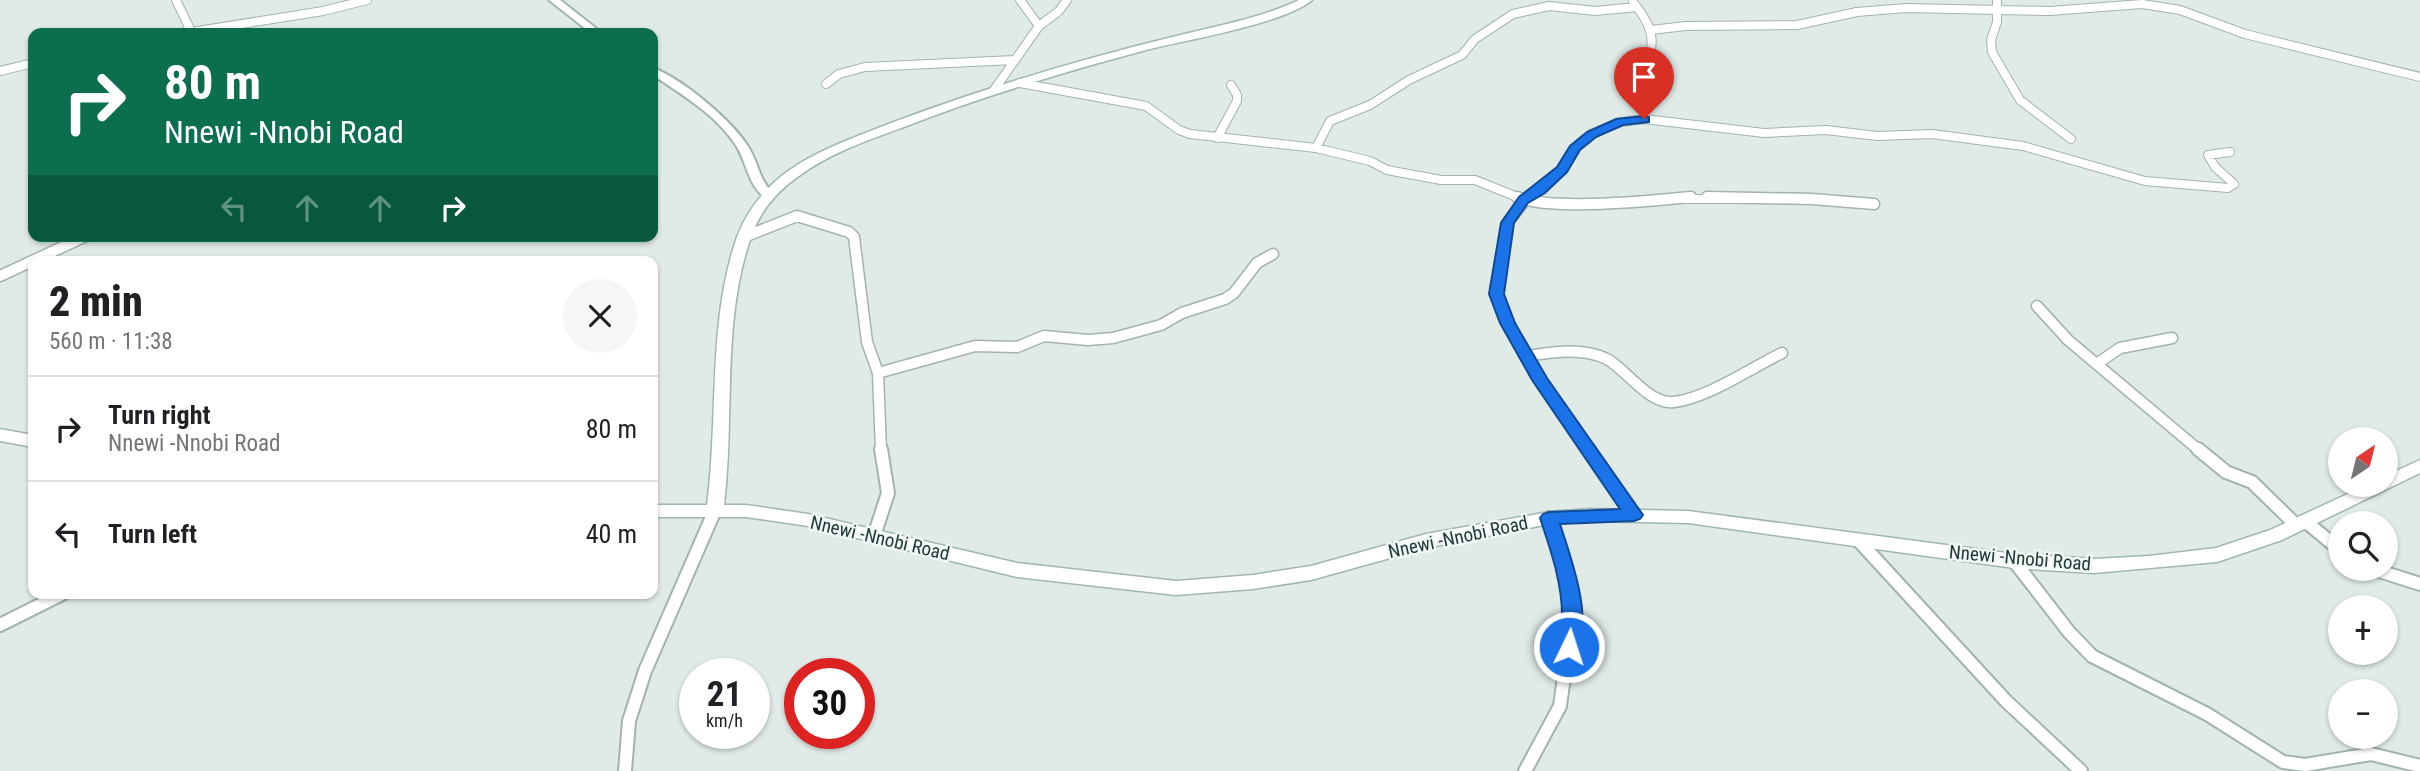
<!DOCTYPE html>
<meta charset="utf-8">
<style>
body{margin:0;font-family:"Roboto Condensed",sans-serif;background:#f6f6f6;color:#202124;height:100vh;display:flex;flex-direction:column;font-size:26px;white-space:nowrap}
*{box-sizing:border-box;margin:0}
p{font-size:23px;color:#757577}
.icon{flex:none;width:38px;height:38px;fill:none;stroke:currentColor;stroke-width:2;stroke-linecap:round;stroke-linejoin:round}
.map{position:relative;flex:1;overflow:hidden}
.drawer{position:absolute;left:28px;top:256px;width:630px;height:343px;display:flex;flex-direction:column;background:#fff;border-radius:14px;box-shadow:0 2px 5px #0004}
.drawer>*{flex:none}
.guide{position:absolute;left:28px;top:28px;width:630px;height:214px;border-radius:14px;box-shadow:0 2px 5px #0004;background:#0b6e4f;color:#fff;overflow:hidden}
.needle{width:46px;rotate:35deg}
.controls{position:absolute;left:2328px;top:427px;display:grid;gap:14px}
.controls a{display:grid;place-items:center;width:70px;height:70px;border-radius:50%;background:#fff;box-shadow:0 2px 5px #0004;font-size:35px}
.speed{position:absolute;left:679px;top:658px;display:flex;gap:14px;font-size:35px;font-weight:700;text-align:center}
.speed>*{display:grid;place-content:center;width:91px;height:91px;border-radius:50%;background:#fff;box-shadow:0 2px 5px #0004;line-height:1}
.speed small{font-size:18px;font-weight:400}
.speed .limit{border:10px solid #d22;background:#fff;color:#111}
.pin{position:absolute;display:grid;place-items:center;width:60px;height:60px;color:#fff;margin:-72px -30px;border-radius:50% 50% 50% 0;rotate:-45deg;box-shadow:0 0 7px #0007}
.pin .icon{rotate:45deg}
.me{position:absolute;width:77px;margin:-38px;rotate:4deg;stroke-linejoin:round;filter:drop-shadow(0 0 5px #0008)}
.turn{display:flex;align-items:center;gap:24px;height:147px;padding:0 21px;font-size:32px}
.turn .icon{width:91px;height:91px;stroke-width:2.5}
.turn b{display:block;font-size:49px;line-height:60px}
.lanes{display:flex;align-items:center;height:66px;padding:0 21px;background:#0003;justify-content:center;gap:35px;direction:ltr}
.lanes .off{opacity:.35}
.round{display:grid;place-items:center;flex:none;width:74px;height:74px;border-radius:37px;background:#f6f6f6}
.overview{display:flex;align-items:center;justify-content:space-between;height:119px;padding:0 21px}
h1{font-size:42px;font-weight:800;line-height:52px}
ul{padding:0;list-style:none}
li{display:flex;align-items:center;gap:21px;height:105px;padding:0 21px;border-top:2px solid #e0e0e0}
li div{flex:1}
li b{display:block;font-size:26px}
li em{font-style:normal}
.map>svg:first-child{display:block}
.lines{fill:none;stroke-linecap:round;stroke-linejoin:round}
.minor-far2-casing{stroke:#a3b3b0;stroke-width:10}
.minor-far1-casing{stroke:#a3b3b0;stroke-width:13}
.minor-casing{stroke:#a3b3b0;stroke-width:16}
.tertiary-casing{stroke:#a3b3b0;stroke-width:4}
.secondary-casing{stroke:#9fb6b3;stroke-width:3}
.minor-far2{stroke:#fff;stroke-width:8}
.minor-far1{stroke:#fff;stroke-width:10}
.minor{stroke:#fff;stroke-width:12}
.tertiary{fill:#fff;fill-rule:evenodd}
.secondary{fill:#fff;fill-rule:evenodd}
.route{fill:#1a73e8;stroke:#114b97;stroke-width:2}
.labels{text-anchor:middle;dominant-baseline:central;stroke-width:5;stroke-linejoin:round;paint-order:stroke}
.street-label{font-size:19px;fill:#213b3a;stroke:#f0f7f5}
</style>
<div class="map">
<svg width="2420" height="771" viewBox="0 0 2420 771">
<rect width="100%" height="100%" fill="#e0ebe8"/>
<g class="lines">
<defs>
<path id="minor-far2" d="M176 0 189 27 186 33
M1020 0 1039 26
M1997 0V22L1991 40 1992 52 2020 100 2071 139
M1633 2C1645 17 1656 33 1650 53 1647 61 1641 67 1642 74 1642 90 1646 103 1644 119
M1651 30 1686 26 1797 25 1857 12 1906 8 2050 11 2142 4 2180 10 2245 34 2420 77
M185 33 323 11 367 0
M0 71 33 63
M1020 83 1146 106 1179 130 1190 134 1316 148 1370 161 1387 170 1441 180H1475L1522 199
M826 84 839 74 865 67 1014 60
M994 90 1039 26 1059 11 1067 0
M1217 138 1237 101V95L1231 85
M1316 148 1330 121 1370 105 1409 80 1462 55 1475 39 1513 14 1549 6 1595 11 1637 7
M1525 199 1563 170 1574 148 1591 134 1621 122 1644 119 1764 133 1826 130 1877 136 1932 134 2023 146 2145 181 2228 188 2234 184 2215 167 2208 155 2230 152
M1673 199H1811"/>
<path id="minor-far1" d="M1517 197C1552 211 1651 201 1691 197
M1528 197 1507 223 1496 294 1507 323 1540 380 1589 451
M1707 197 1812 199 1874 204
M744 237 797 216 849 232 854 237 867 342 878 373 881 451
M0 276 86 236
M2037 306 2068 340 2200 451
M1527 356C1553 352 1582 347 1607 359 1627 370 1649 405 1674 402 1708 398 1751 368 1782 353
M2098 363 2120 348 2172 338
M878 373 975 346 1017 347 1044 336 1088 340 1113 338 1161 325 1182 313 1225 299 1234 293 1257 263 1273 254"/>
<path id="minor" d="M1588 449 1634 515
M2198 449 2226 472 2252 482 2296 525
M2305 521 2340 550
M874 536 888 493 881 449
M1858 540 2006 701 2081 771
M2014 561 2069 632 2092 656 2207 714 2283 762 2305 765 2371 754 2420 766
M2373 569 2420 584
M0 625 64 593
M625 771 629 721 645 671 715 510
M1525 771 1560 706 1572 619 1568 575 1549 518"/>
<path id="tertiary" d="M549 0H560L602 33H591Z
M653 68C681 78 733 121 749 148 760 167 757 176 774 195L772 197H764C746 182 747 159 733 141 713 113 681 94 653 75Z"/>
<path id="secondary" d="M1299 0H1312C1284 24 1185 40 1146 50 1064 72 983 96 904 127 868 140 830 153 799 176 777 191 760 211 751 237 721 323 735 416 724 505H746L808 514 1017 563 1176 581 1253 575 1311 566 1426 534 1549 512 1591 509 1688 511 2014 554 2094 559 2149 556 2216 548 2270 530 2367 485H2385V476L2420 460V473L2282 540 2217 562 2094 573 2014 568 1688 523 1591 521 1549 524 1426 548 1311 580 1253 589 1176 595 1017 577 808 526 746 517H653V505H707C719 416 707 323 737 237 747 210 765 188 788 171 821 148 861 135 899 120 988 87 1079 60 1172 37 1215 26 1259 19 1299 0Z
M0 429 33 435V447L0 441Z"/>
</defs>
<use href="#minor-far2" class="minor-far2-casing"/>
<use href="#minor-far1" class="minor-far1-casing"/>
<use href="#minor" class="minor-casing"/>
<use href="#tertiary" class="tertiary-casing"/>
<use href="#secondary" class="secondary-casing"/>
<use href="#minor-far2" class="minor-far2"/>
<use href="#minor-far1" class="minor-far1"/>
<use href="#minor" class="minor"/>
<use href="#tertiary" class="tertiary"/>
<use href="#secondary" class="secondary"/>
</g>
<path class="route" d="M1644 116 1649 117V122L1623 125 1596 137 1580 150 1567 172 1545 193 1528 203 1514 223 1504 294 1515 323 1547 378 1643 515 1640 519 1634 521 1560 524C1571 558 1594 619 1576 653L1569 655 1562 653C1557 643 1562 631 1562 620 1563 585 1551 551 1540 518L1543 514 1549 512 1620 509 1532 380 1500 323 1489 294 1501 223 1519 197 1557 167 1570 146 1587 132 1616 119Z"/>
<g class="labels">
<g class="street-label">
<text transform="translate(1458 537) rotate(-12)">Nnewi -Nnobi Road</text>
<text transform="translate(880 538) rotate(13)">Nnewi -Nnobi Road</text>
<text transform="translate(2020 558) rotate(5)">Nnewi -Nnobi Road</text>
</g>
</g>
</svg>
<div class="controls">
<a><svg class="needle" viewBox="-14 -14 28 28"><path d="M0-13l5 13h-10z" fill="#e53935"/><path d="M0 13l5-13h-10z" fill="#757577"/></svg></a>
<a><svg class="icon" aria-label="search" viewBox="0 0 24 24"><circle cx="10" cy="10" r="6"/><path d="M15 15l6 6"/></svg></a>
<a>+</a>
<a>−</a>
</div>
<div class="speed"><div>21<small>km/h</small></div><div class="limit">30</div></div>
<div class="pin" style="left:1644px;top:119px;background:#d93025"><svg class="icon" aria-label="arrive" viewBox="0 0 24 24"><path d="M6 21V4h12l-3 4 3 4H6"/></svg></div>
<svg class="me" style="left:1569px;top:647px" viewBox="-20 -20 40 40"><circle r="17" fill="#1a73e8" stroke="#fff" stroke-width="3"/><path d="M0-11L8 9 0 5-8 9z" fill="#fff"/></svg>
<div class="guide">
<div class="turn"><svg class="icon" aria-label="right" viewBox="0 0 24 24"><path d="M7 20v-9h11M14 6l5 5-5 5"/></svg><div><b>80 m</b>Nnewi -Nnobi Road</div></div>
<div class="lanes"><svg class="icon off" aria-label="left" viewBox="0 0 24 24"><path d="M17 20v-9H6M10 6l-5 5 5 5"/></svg><svg class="icon off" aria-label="ahead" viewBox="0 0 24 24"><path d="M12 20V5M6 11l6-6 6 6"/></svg><svg class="icon off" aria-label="ahead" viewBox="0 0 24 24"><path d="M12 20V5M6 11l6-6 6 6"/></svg><svg class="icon" aria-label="right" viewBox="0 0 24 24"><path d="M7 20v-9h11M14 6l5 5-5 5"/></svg></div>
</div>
<section class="drawer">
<div class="overview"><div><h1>2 min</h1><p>560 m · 11:38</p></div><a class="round"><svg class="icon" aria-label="close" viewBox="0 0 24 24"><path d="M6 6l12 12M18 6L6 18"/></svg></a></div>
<ul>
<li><svg class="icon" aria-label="right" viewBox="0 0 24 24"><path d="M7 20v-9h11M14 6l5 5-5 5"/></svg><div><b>Turn right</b><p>Nnewi -Nnobi Road</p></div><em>80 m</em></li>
<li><svg class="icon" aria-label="left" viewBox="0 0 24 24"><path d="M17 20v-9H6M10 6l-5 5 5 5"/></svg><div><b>Turn left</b></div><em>40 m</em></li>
</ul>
</section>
</div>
